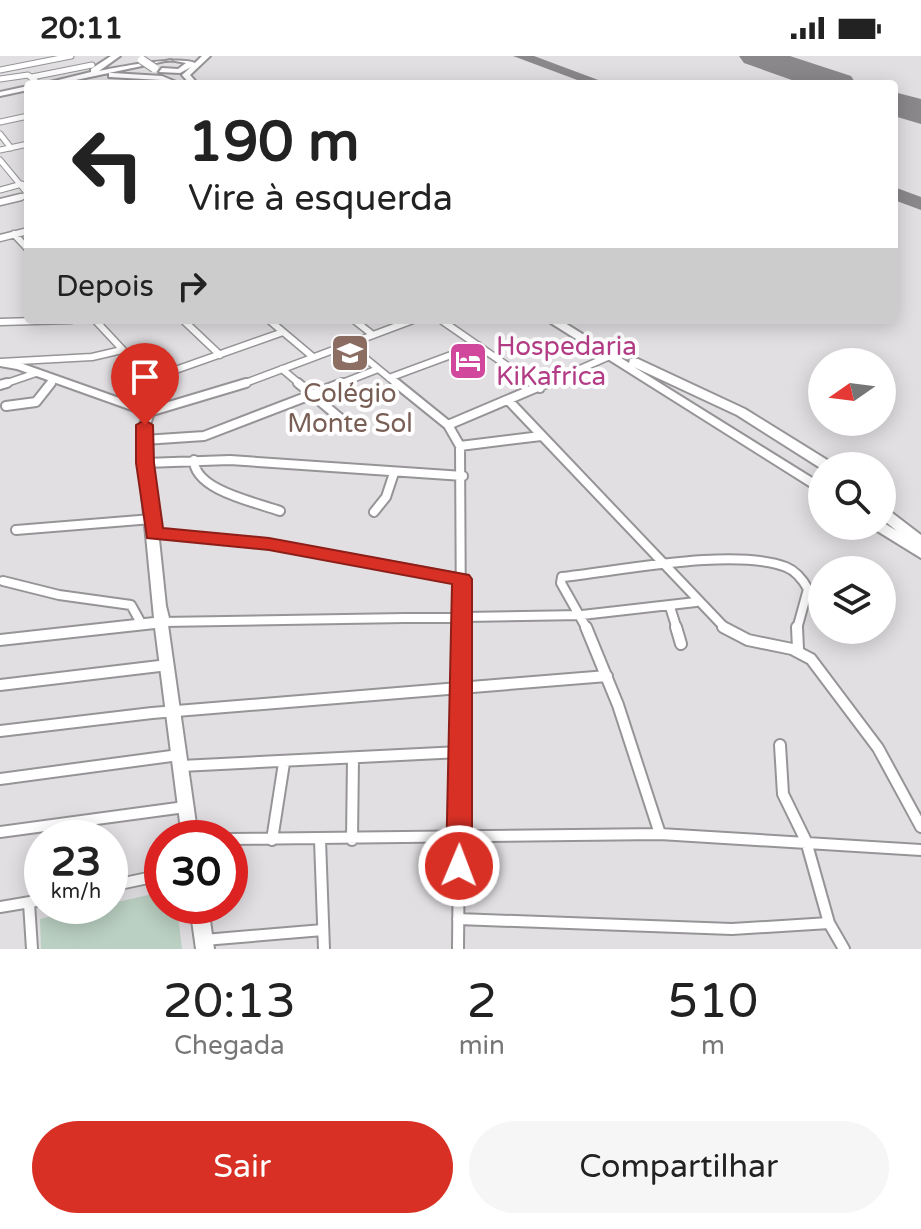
<!DOCTYPE html>
<html lang="pt">
<meta charset="utf-8">
<style>
body{margin:0;font-family:"Varela Round",sans-serif;background:#f6f6f6;color:#222;height:100vh;display:flex;flex-direction:column;font-size:30px;white-space:nowrap}
*{box-sizing:border-box;margin:0}
p{font-size:26px;color:#767676}
.icon{flex:none;width:44px;height:44px;fill:none;stroke:currentColor;stroke-width:2;stroke-linecap:round;stroke-linejoin:round}
.map{position:relative;height:893px;overflow:hidden}
.side{display:flex;flex-direction:column;background:#fff;flex:1}
.side>*{flex:none}
.top-card{position:absolute;left:24px;top:24px;width:874px;height:244px;border-radius:8px;box-shadow:0 4px 20px #0003;background:#fff;color:#222;overflow:hidden}
.needle{width:52px;rotate:256deg}
.tools{position:absolute;left:808px;top:292px;display:grid;gap:16px}
.tools a{display:grid;place-items:center;width:88px;height:88px;border-radius:50%;background:#fff;box-shadow:0 4px 20px #0003;font-size:40px}
.speed{position:absolute;left:24px;top:764px;display:flex;gap:16px;font-size:40px;font-weight:700;text-align:center}
.speed>*{display:grid;place-content:center;width:104px;height:104px;border-radius:50%;background:#fff;box-shadow:0 4px 20px #0003;line-height:1}
.speed small{font-size:20px;font-weight:400}
.speed .limit{border:12px solid #d22;background:#fff;color:#111}
.pin{position:absolute;display:grid;place-items:center;width:68px;height:68px;color:#fff;margin:-82px -34px;border-radius:50% 50% 50% 0;rotate:-45deg;box-shadow:0 0 8px #0007}
.pin .icon{rotate:45deg}
.me{position:absolute;width:88px;margin:-44px;rotate:1deg;stroke-linejoin:round;filter:drop-shadow(0 0 6px #0008)}
.turn{display:flex;align-items:center;gap:28px;height:168px;padding:0 32px;font-size:36px}
.turn .icon{width:104px;height:104px;stroke-width:2.5}
.turn b{display:block;font-size:56px;line-height:68px}
.then{display:flex;align-items:center;height:76px;padding:0 32px;background:#0003;gap:16px;font-size:30px}
.eta{display:flex;justify-content:space-evenly;align-items:center;height:136px;text-align:center}
.eta b{font-size:48px;font-weight:600;line-height:56px}
.cta{display:flex;gap:16px;margin-top:auto;padding:16px 32px}
.cta a{flex:1;height:92px;border-radius:48px;background:#d93025;color:#fff;font-size:32px;font-weight:600;line-height:92px;text-align:center}
.cta a+a{background:#f6f6f6;color:#222}
.status{display:flex;justify-content:space-between;align-items:center;height:56px;padding:0 40px;background:#fff;direction:ltr}
.status svg{height:22px;fill:currentColor}
.map>svg:first-child{display:block}
.green{fill:#bad0c2}
.lines{fill:none;stroke-linecap:round;stroke-linejoin:round}
.taxiway{fill:#8a888a;fill-rule:evenodd}
.runway{fill:#8a888a;fill-rule:evenodd}
.street-far3-casing{stroke:#979498;stroke-width:7}
.street-far2-casing{stroke:#979498;stroke-width:9}
.street-far1-casing{stroke:#979498;stroke-width:12}
.street-casing{stroke:#979498;stroke-width:14}
.secondary-casing{stroke:#979498;stroke-width:4}
.primary-casing{stroke:#979498;stroke-width:4}
.street-far3{stroke:#fff;stroke-width:5}
.street-far2{stroke:#fff;stroke-width:6}
.street-far1{stroke:#fff;stroke-width:8}
.street{stroke:#fff;stroke-width:10}
.secondary{fill:#fff;fill-rule:evenodd}
.primary{fill:#fff;fill-rule:evenodd}
.primary-bridge-casing{stroke:#979498;stroke-width:10;stroke-linecap:butt}
.primary-bridge{stroke:#fff;stroke-width:8}
.route{fill:#d93025;stroke:#8d1f18;stroke-width:2}
.labels{text-anchor:middle;dominant-baseline:central;stroke-width:8;stroke-linejoin:round;paint-order:stroke}
.hotel-label{font-size:26px;fill:#b23c85;stroke:#fff;text-anchor:start}
.education-label{font-size:26px;fill:#785e54;stroke:#fff}
</style>
<div class="status"><b>20:11</b><svg viewBox="0 0 49 12"><path d="M0 12V9h3v3zM5 12V6h3v6zM10 12V3h3v9zM15 12V0h3v12zM26 1h20v11H26zM47 4h2v5h-2z"/></svg></div>
<div class="map">
<svg width="921" height="893" viewBox="0 0 921 893">
<rect width="100%" height="100%" fill="#e2dfe3"/>
<path class="green" d="M162 836V850H177L182 893H41L40 863Z"/>
<g class="lines">
<path class="taxiway" d="M513 0H534L609 28H588Z
M894 46 921 52V62L894 56Z
M894 131 921 141V154L894 144Z"/>
<path class="runway" d="M739 0H790L851 20 856 28H803L744 7Z
M894 36 921 43V68L894 60Z"/>
<defs>
<path id="street-far3" d="M0 14 71 0
M32 21 92 9
M0 23 28 19 39 28
M0 66 28 60
M0 78 11 92
M0 94 28 88
M0 104 28 138
M0 134 22 128
M13 143 28 139"/>
<path id="street-far2" d="M0 146 21 141
M14 178 28 193
M0 182 28 175
M95 264 150 323V329
M183 264 220 299
M269 264 313 301
M354 264 373 279
M441 264 535 329
M0 266 72 264
M348 288 398 329
M0 306 92 301 122 294
M282 313 301 329
M389 322 478 289
M150 323 283 276
M1 329 36 317
M50 329 54 323
M240 329 413 264
M337 329 378 313
M543 329 610 300"/>
<path id="street-far1" d="M150 327 149 356 246 327
M298 327 352 372
M396 327 448 369 460 390 461 573
M532 327 540 332
M0 329 7 327
M509 345 726 573
M6 350 36 346 51 327
M448 369 547 327
M144 384 204 380 342 327
M460 390 541 380
M194 404C194 434 255 446 280 455
M145 407 230 404 463 420
M374 456 386 441 394 417
M16 474 152 463
M154 477 269 488 462 523
M3 525 59 539 131 549 141 567
M670 551 677 573
M163 566 582 559 696 546
M587 573 561 527 562 521C619 515 735 491 786 511 796 515 803 524 808 533L797 573"/>
<path id="street" d="M586 571 618 649 660 778
M676 571 681 588
M723 571 748 584 792 593 811 603 878 692 921 771
M797 571 798 593
M0 629 168 609
M0 675 152 657 607 620
M780 689 783 738 806 785 829 867
M181 710 460 696
M0 723 179 699
M0 776 185 751
M230 783 660 778 921 794
M272 784 284 707
M320 784 324 893
M352 784 353 702
M110 830 162 819
M29 847 32 893
M0 851 42 844
M458 863 732 873 829 867 844 893
M204 884 323 874
M458 893 461 571"/>
<path id="secondary" d="M0 304 23 308 153 354 154 356 150 369 151 407 166 550 170 566 168 569 198 782H182L155 572 0 589V579L154 562 139 407 140 369 143 358 17 313 0 310Z
M190 850H208L214 893H196Z"/>
<path id="primary" d="M111 0H120L99 15C124 10 178 0 195 7L202 0H210L190 19 198 28H190L182 19 191 11 180 17 159 16 162 12 178 13 186 7 170 4 57 28H42L91 16V13Z
M112 17 162 20 181 28H170L161 24 109 21V17Z
M28 30V34L0 40V36Z
M546 264H560L629 307 630 303H638L745 353 832 407 834 410H822V413L737 359 634 311 822 428V438Z
M882 451 887 453 921 479V502L874 473 872 470H882V466L897 475 882 463Z"/>
</defs>
<use href="#street-far3" class="street-far3-casing"/>
<use href="#street-far2" class="street-far2-casing"/>
<use href="#street-far1" class="street-far1-casing"/>
<use href="#street" class="street-casing"/>
<use href="#secondary" class="secondary-casing"/>
<use href="#primary" class="primary-casing"/>
<use href="#street-far3" class="street-far3"/>
<use href="#street-far2" class="street-far2"/>
<use href="#street-far1" class="street-far1"/>
<use href="#street" class="street"/>
<use href="#secondary" class="secondary"/>
<use href="#primary" class="primary"/>
<defs>
<path id="primary-bridge" d="M142 4 154 12"/>
</defs>
<use href="#primary-bridge" class="primary-bridge-casing"/>
<use href="#primary-bridge" class="primary-bridge"/>
</g>
<path class="route" d="M145 364 153 369 154 407 163 472 269 482 469 519 472 523V810L468 818 459 821 450 818 446 810 452 528 269 494 147 482 136 407V369Z"/>
<defs>
<symbol id="school-square" viewBox="-11 -11 22 22"><rect x="-9" y="-9" width="18" height="18" rx="4" fill="#8d6e63" stroke="#fff"/><path d="M0-5L7-2L0 1L-7-2ZM-4 1L0 2.5L4 1V4Q0 6-4 4Z" fill="#fff"/></symbol>
<symbol id="hotel-square" viewBox="-11 -11 22 22"><rect x="-9" y="-9" width="18" height="18" rx="4" fill="#d1479c" stroke="#fff"/><path d="M-6-4.5h1.5V1H6V5H4.5V3h-9V5H-6ZM-4 0a1.8 1.8 0 1 1 3.6 0ZM.5 0V-2.5h3Q6-2.5 6 0Z" fill="#fff"/></symbol>
</defs>
<g fill-rule="evenodd">
<use href="#school-square" x="328" y="275" width="44" height="44"/>
<use href="#hotel-square" x="446" y="283" width="44" height="44"/>
</g>
<g class="labels">
<g class="hotel-label">
<text x="496" y="290">Hospedaria<tspan x="496" dy="30">KiKafrica</tspan></text>
</g>
<g class="education-label">
<text x="350" y="337">Colégio<tspan x="350" dy="30">Monte Sol</tspan></text>
</g>
</g>
</svg>
<div class="tools">
<a><svg class="needle" viewBox="-14 -14 28 28"><path d="M0-13l5 13h-10z" fill="#e53935"/><path d="M0 13l5-13h-10z" fill="#767676"/></svg></a>
<a><svg class="icon" aria-label="search" viewBox="0 0 24 24"><circle cx="10" cy="10" r="6"/><path d="M15 15l6 6"/></svg></a>
<a><svg class="icon" aria-label="layers" viewBox="0 0 24 24"><path d="M12 4l9 5-9 5-9-5zM3 14l9 5 9-5"/></svg></a>
</div>
<div class="speed"><div>23<small>km/h</small></div><div class="limit">30</div></div>
<div class="pin" style="left:145px;top:369px;background:#d93025"><svg class="icon" aria-label="arrive" viewBox="0 0 24 24"><path d="M6 21V4h12l-3 4 3 4H6"/></svg></div>
<svg class="me" style="left:459px;top:810px" viewBox="-20 -20 40 40"><circle r="17" fill="#d93025" stroke="#fff" stroke-width="3"/><path d="M0-11L8 9 0 5-8 9z" fill="#fff"/></svg>
<div class="top-card">
<div class="turn"><svg class="icon" aria-label="left" viewBox="0 0 24 24"><path d="M17 20v-9H6M10 6l-5 5 5 5"/></svg><div><b>190 m</b>Vire à esquerda</div></div>
<div class="then">Depois<svg class="icon" aria-label="right" viewBox="0 0 24 24"><path d="M7 20v-9h11M14 6l5 5-5 5"/></svg></div>
</div>
</div>
<section class="side">
<div class="eta">
<div><b>20:13</b><p>Chegada</p></div>
<div><b>2</b><p>min</p></div>
<div><b>510</b><p>m</p></div>
</div>
<div class="cta"><a>Sair</a><a>Compartilhar</a></div>
</section>
